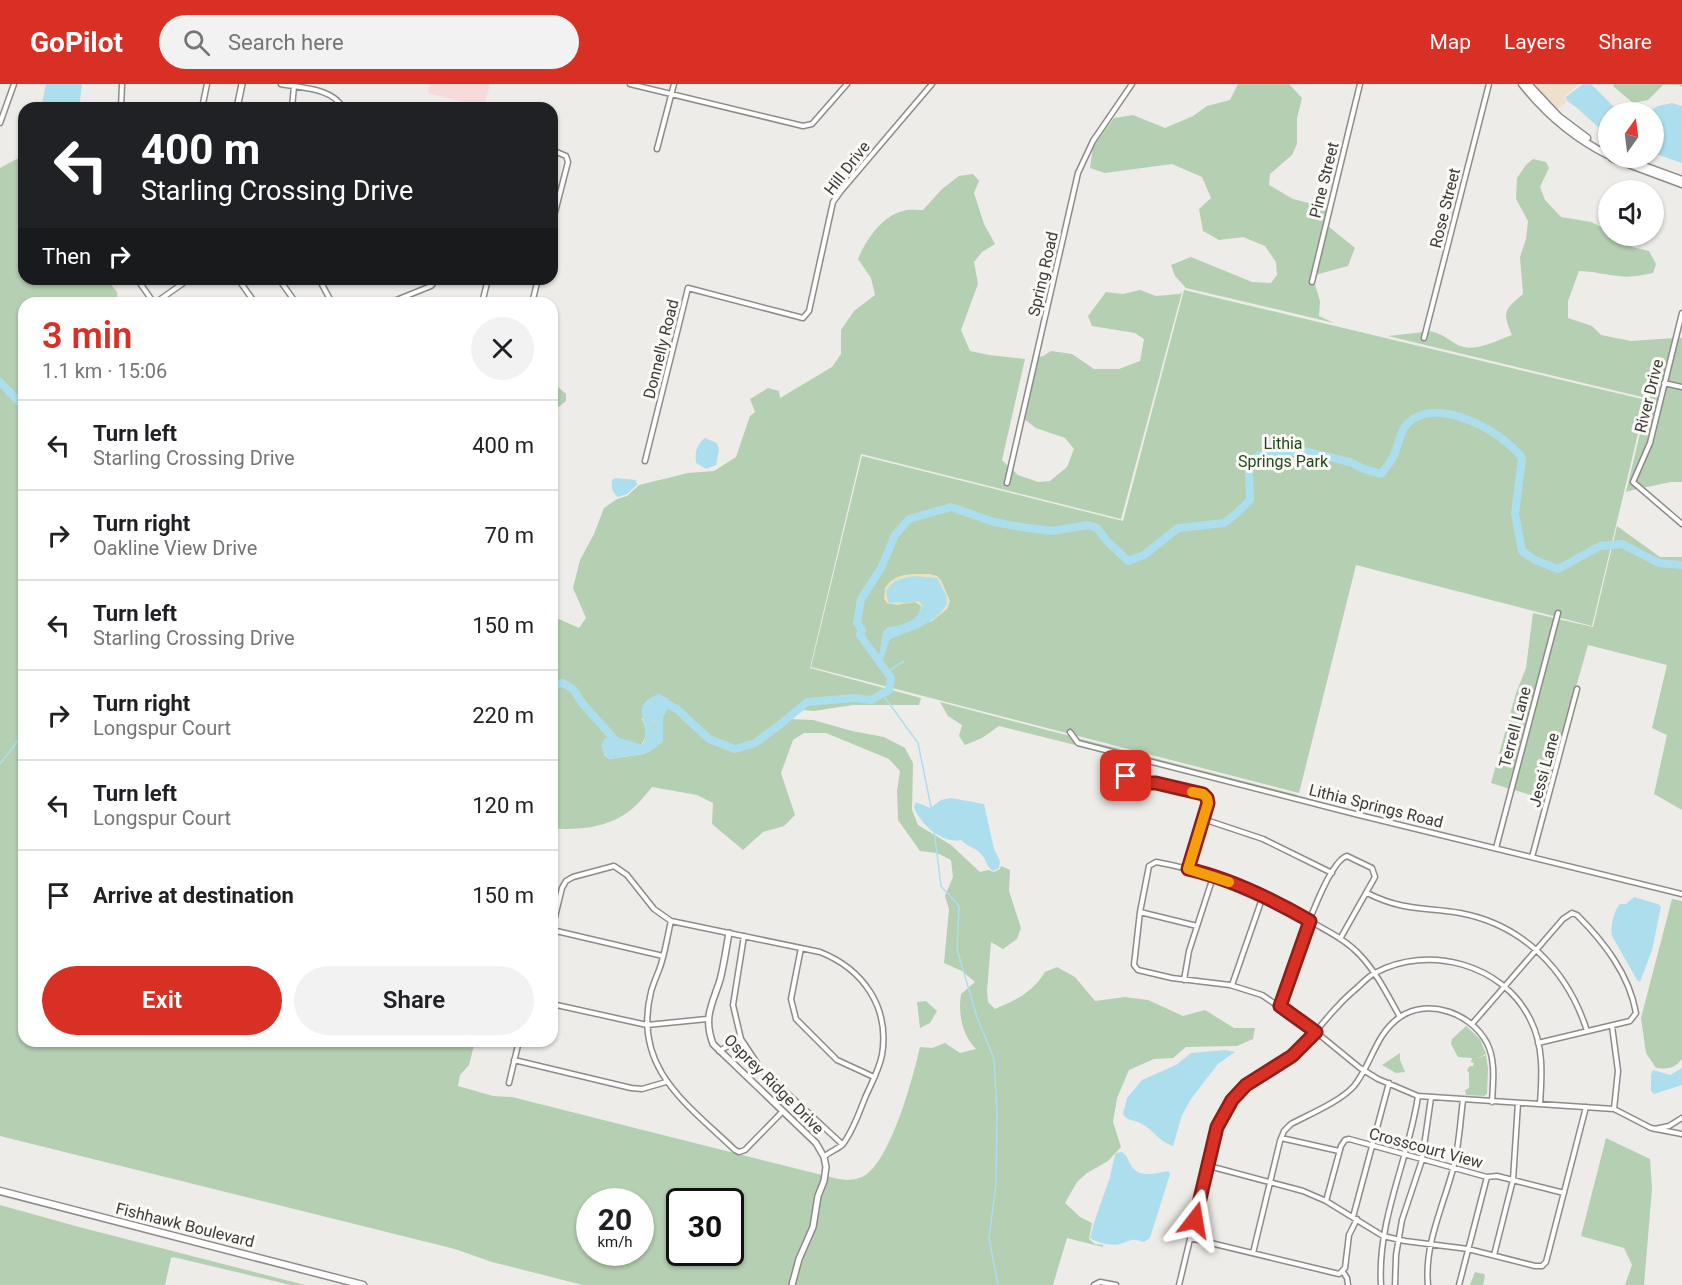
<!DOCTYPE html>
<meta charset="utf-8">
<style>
body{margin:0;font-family:Roboto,sans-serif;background:#f2f2f2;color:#202124;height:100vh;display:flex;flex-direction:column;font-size:22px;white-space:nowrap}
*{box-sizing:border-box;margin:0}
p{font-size:20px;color:#757577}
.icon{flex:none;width:33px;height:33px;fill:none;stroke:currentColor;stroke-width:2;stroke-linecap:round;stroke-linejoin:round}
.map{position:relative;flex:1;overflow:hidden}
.details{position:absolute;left:18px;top:213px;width:540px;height:750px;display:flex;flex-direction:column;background:#fff;border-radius:18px;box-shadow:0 2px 4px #0004}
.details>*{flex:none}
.guide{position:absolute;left:18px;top:18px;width:540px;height:183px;border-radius:18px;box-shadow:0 2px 4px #0004;background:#202124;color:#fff;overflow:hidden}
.needle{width:39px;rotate:14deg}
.tools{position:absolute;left:1598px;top:18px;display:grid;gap:12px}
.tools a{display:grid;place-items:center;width:66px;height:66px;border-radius:50%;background:#fff;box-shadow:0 2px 4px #0004;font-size:30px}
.speed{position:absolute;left:576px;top:1104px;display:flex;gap:12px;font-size:30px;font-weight:700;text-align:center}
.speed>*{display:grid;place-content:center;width:78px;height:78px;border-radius:50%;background:#fff;box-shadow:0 2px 4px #0004;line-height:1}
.speed small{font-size:15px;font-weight:400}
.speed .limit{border:3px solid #111;border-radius:9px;background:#fff;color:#111}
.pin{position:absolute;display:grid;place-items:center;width:51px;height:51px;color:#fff;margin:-26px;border-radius:12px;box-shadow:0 3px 9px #0006}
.me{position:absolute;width:66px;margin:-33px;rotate:14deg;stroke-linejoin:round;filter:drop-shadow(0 0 4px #0008)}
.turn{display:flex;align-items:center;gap:21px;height:126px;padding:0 24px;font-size:27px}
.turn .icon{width:78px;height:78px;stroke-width:2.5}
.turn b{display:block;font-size:42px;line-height:51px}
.then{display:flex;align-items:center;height:57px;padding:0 24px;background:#0003;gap:12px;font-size:22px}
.round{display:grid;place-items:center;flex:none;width:63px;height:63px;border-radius:32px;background:#f2f2f2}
.summary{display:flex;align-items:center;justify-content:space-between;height:102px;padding:0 24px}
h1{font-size:36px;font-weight:600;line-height:45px;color:#d93025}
.button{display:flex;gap:12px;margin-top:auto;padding:12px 24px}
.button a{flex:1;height:69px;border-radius:36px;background:#d93025;color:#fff;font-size:24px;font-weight:600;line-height:69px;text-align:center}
.button a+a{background:#f2f2f2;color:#202124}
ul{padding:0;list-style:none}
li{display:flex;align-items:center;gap:18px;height:90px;padding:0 24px;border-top:2px solid #e0e0e0}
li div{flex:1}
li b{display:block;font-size:22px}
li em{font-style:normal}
header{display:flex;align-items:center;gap:36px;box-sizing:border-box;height:84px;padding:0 30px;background:#d93025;color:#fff}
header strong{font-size:28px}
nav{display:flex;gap:33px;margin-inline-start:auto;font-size:21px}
.search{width:420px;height:54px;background:#f2f2f2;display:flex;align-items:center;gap:15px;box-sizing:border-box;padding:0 21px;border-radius:33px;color:#757577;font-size:22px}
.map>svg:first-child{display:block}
.commercial{fill:#eee0cd}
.education{fill:#f6dbda}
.green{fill:#b4cfb1;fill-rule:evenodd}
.sand{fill:#ece3bd}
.water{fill:#addeee}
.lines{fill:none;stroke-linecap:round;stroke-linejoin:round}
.stream{stroke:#addeee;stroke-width:1.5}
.river{stroke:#addeee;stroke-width:8}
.minor-casing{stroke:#8d8b88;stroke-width:7}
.tertiary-casing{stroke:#8d8b88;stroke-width:8}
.secondary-casing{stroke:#8d8b88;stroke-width:9}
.minor{stroke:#fff;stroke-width:4}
.tertiary{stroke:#fff;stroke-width:5}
.secondary{stroke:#fff;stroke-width:6}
.route-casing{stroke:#8d1f18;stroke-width:15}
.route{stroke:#d93025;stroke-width:10}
.slow{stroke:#f59e0b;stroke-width:10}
.labels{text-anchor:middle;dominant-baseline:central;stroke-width:6;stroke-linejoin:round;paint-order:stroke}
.street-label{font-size:16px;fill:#3b3b39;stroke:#fbf9f6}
.park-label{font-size:16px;fill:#20491e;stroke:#fbf9f6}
</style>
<header>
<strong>GoPilot</strong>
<div class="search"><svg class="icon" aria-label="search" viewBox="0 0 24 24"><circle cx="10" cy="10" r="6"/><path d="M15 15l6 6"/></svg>Search here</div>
<nav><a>Map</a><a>Layers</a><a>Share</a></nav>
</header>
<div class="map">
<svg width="1682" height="1201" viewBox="0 0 1682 1201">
<rect width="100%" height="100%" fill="#eeece8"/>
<path class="commercial" d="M1530 0H1579L1565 12 1566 19 1555 26Z"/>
<path class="education" d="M430 0H490L484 23 428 9Z"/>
<path class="green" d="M1238 0H1289L1302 14 1297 34V60L1292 71 1270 90 1269 101 1293 115 1328 124 1309 199 1313 200 1314 197 1320 217 1319 232 1334 239 1186 204 1175 192 1171 181 1191 173 1252 198 1271 199 1277 191 1276 178 1265 162 1243 153 1219 156 1203 147 1199 125 1211 114 1202 93 1172 80 1105 89 1090 84 1093 63 1114 34 1133 31 1165 44 1193 32 1207 22 1230 16Z
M1614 0H1682V3L1679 1H1663L1648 16 1633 19 1613 2Z
M24 71V195H107L117 208 118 219H24V957H475L469 981 460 991 458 1002 493 1012 512 1013 822 1091 811 1142 797 1174 789 1201H583L492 1178 455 1165 0 1052V84ZM590 1118H640V1168H590ZM680 1118H730V1168H680Z
M1533 75 1546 78 1549 84 1540 103 1545 116 1561 133 1591 138 1608 146V152H1616L1632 163 1649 167 1656 180 1653 189C1642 191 1630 194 1619 192 1605 191 1593 187 1579 187L1568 217V234L1592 242 1601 251 1631 257 1673 254 1648 358 1630 398 1637 405 1626 408 1648 316 1646 314 1388 252 1424 248 1422 255 1426 257 1429 247C1441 249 1446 254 1456 260 1473 270 1495 257 1512 251 1502 228 1504 226 1523 210L1520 173 1526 155 1528 137 1516 115 1517 94 1526 81Z
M973 90 979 97 974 109 984 140 995 160 982 168 974 178 978 200 961 246 970 267 989 271 1025 275 1002 376 1008 382 1004 401H1008L1012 385 1018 391 1038 398 1050 397 1067 383 1074 365 1065 354 1036 344 1024 335 1038 273 1043 272 1051 267 1072 270 1094 285H1119L1140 277 1144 255 1135 249 1092 242 1088 232 1106 208 1123 210 1140 206 1156 212 1180 210 1182 208 1121 435 861 370 810 584 921 614 919 621H853L814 627 793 625 788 635 813 636 852 647 884 653 905 664 913 679 912 726 918 741 951 761 980 788 988 786 994 788 1000 785 1001 782 1010 786 1009 807 1021 844 1017 855 1003 865 991 858 987 907 988 918 995 925C1016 916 1033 908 1045 888L1057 883 1075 893 1095 917 1125 913 1148 916 1183 932 1205 926 1234 944H1255L1253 955 1237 962 1186 963 1173 974 1154 975 1129 986 1117 1014 1113 1038 1121 1063 1108 1077 1087 1089 1077 1098 1065 1119 1080 1133 1092 1139 1089 1155 1095 1160 1103 1161V1163L1067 1154 1053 1201H794L827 1092C840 1096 854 1099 867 1090 892 1071 913 994 920 963L932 964 945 959 960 969 976 965C962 951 958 930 961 910L975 898 962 887 944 879 949 825 945 812 953 793 951 776 937 769 920 767 898 736 897 707 900 687 889 675 826 649H804L793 656 781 689 795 731 784 742 763 748 743 766 712 740 713 719 697 711 652 703C646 710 640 718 633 724 612 743 580 747 552 744V532L579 544 586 534 573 504 580 476 594 450 604 424 617 415 627 412 639 401 688 389 714 387 736 373 750 332 755 328 750 315 768 304 779 307 780 314 832 283 841 270V246L854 227 875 211 871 194 858 175C866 156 882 132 903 127 909 125 917 126 923 126L942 105 959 92ZM658 610 668 615C652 629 653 642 656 663L644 670 609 675 604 671 605 654 629 661H641C647 653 647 645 642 635Z
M1331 126 1328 142 1355 164 1348 182 1315 191Z
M1184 206 1646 316 1592 542 1356 481 1299 709 811 583 862 372 1123 437Z
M1677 254H1682V300L1667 297Z
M552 272 556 277 557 302 566 310V317L552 328Z
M1666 302 1682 305V398H1671L1642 404 1635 395 1651 360Z
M1617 442 1660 473H1682V726L1654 710 1667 651 1652 644 1667 581 1588 561 1544 715 1514 706 1558 535 1593 543Z
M1533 529 1554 534 1510 705 1491 699 1516 609 1526 584Z
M940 618 1070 652 1078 661 1184 688 999 642 982 654 965 661 959 652 962 641 948 632Z
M1077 654 1297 711V713L1079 657Z
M1672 815 1682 817V975C1674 985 1668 985 1656 984L1646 969 1641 934Z
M926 917 937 927 930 939 920 944 917 918Z
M1466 942 1480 955 1486 970 1476 975 1486 971 1488 985 1487 1010 1484 1012 1466 1011 1465 1006 1469 1004V989L1467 986 1470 982H1473L1474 979 1471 978 1472 974 1458 973 1451 960 1452 955Z
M1400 969V976L1405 988 1396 989 1382 981Z
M1606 1054 1650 1075 1652 1105 1644 1201H1625L1632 1181 1624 1164 1581 1152Z
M0 1121 79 1143 305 1201H291L173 1173 171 1174 165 1201H0Z
M1475 1188 1484 1190 1485 1192 1483 1201H1470Z"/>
<path class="sand" d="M929 490 937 492 941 496 950 517 947 525 931 538 929 537 945 523 946 511 896 520 919 517 923 521 919 530 921 522 915 518 898 521 887 519 884 515 885 504C895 488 912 490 929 490Z"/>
<path class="water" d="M46 0H82L79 24H41Z
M1583 0H1591L1619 28H1608V50C1592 40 1582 26 1567 17L1566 13Z
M1672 19 1682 22V79L1653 69V28H1648L1658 22Z
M705 354 717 359 719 366 716 381 706 385 696 379C695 368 696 361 705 354Z
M616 394 636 396 637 401 627 410 618 413C612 408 611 404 612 396Z
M914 492 937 494 946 511 947 520C934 541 911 547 890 555L881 581 878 578 883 548 888 543C902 542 920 536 922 521L920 517 891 519 888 518 886 507C892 496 901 494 914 492Z
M658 610 669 615C651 628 653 643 657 663L644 670 609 675 604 670 601 662 605 654 629 661H642C655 641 625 623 658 610Z
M951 714 984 720 994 765 1000 777 999 784 993 787C986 782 987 777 982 771 977 764 967 763 961 756 942 760 920 740 914 723L916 718 930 724 941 716Z
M1634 813 1658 820 1661 823 1652 866 1640 898 1637 896 1612 852C1610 843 1614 826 1620 820H1626Z
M1224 966 1235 968 1218 980 1191 1015 1182 1031 1173 1062C1159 1058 1153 1045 1140 1039 1133 1035 1128 1038 1123 1030L1127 1014 1142 996 1176 981 1191 969Z
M1682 984V1001L1654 1010 1651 1007V990L1653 986 1670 991Z
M1122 1068C1128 1072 1127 1075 1131 1081 1139 1095 1155 1089 1168 1087L1170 1090 1150 1154 1144 1158C1131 1153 1131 1157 1120 1160 1112 1162 1097 1159 1090 1154 1095 1133 1103 1114 1110 1093 1112 1085 1113 1076 1116 1069Z"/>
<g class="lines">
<path class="stream" d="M887 588 904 577
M883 611 918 659 931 723
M0 680 20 654 24 634
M934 746 941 802 959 822 957 865 977 933 994 975 997 1028 996 1100 989 1154 998 1201"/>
<path class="river" d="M0 298 24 323
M552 601 563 599 573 605 582 619 616 657 643 665 659 656V633L666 619 678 626 709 655 735 665 755 659 782 639 807 618 854 614 871 616 889 606 891 594 860 551 862 546 857 539 861 515 881 484 895 451 909 435 951 423 994 438 1021 443 1052 447 1088 441 1097 444 1107 457 1128 477 1144 471 1178 444 1224 439 1237 429 1250 416 1249 385 1252 377 1259 371 1303 367 1350 378 1364 385 1381 390C1385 385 1389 380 1392 375 1398 365 1399 348 1407 340 1436 310 1502 347 1522 374L1515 430 1522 467 1535 476 1558 485 1600 462 1622 460 1659 479 1682 481"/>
<defs>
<path id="minor" d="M281 0C301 4 333 4 343 24
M630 0 803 42 812 40 847 0
M121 24 122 0
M202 24 207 0
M292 24 294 2
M0 39 14 0
M657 65 674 0
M552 66 566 72 568 78 552 140
M137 195 154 219
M238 195 255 219
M279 195 296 219
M319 195 332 219
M1312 198 1360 0
M155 219 189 195
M389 219 431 202 437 195
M482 219 488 195
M532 219 538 195
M1682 229 1650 359 1633 398 1682 440
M1424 254 1489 0
M1664 299 1682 303
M645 377 688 204 803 234 809 227 833 118 841 107 932 0
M1007 399 1078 89 1093 57 1132 0
M1070 648 1078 659 1355 730 1682 810
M1121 701a9 9 0 1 1 18 0a9 9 0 1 1-18 0Z
M1139 699H1157L1203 710 1207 714 1208 719 1189 785
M1203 735 1263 755 1332 789
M1496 764 1558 529
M1532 773 1577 605
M1367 809C1403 827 1423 823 1460 829 1524 841 1568 887 1587 947
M1140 828 1197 842
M671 837C667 853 665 871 659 886 656 894 653 900 651 908 632 984 687 1020 735 1066L739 1068 745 1066 782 1028
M552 845 562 804 566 797 573 793 614 782 627 791 654 825 671 837 820 868C863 885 890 923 882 971 879 986 871 1000 865 1014 859 1029 853 1047 843 1060 837 1066 830 1067 824 1073
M552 846 663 872
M744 852 733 921 741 955 761 985 842 1060
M801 864 791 915 796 935 837 976 874 993
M1184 896 1189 867 1213 793
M1232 901 1263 812
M552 920 647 941 707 935
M1280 922C1289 896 1324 778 1347 772L1372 784 1375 793 1340 855
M1400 933C1388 912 1377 889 1360 871 1347 857 1331 849 1315 840 1265 811 1213 788 1156 778L1149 782 1140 828 1134 881 1138 886 1172 894 1230 901 1262 911 1316 948 1360 984 1378 995 1418 1012 1614 1025 1651 1044 1682 1050
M1472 940 1563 835 1572 829 1577 831C1604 858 1629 890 1636 929L1630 937 1538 959
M1612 942 1618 987 1614 1025
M719 967 741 955
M514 976 631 1004 642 1005 666 998
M509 999 519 957
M1655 1045 1669 1042 1682 1034
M1281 1054 1339 1067
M1209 1082 1303 1107 1326 1117 1383 1152 1405 1157 1468 1165 1535 1182H1542L1546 1178 1586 1023
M1326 1117 1341 1062 1345 1056 1349 1055 1487 1093 1497 1092 1564 1109
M1353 1133 1389 999
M1190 1154 1339 1190 1345 1184 1349 1151 1357 1135
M1253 1169 1280 1057 1284 1047 1291 1040C1310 1030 1341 1017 1354 1002 1372 980 1375 950 1400 933 1429 914 1471 929 1487 959 1496 977 1493 998 1492 1018
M1494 1171 1513 1096 1518 1019
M1343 1188 1347 1194 1348 1201
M1094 1201 1100 1198 1116 1201
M1179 1201 1217 1043C1229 1015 1246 1000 1272 984 1281 978 1290 974 1298 967 1313 953 1324 936 1338 922 1344 915 1351 909 1358 903 1363 898 1369 892 1375 889 1428 860 1503 880 1530 935 1544 962 1542 991 1540 1020
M1381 1201C1377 1135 1409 1075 1418 1012
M1395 1201 1396 1171 1402 1136 1422 1076 1431 1014
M1428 1201C1424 1161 1443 1123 1453 1085 1459 1063 1460 1039 1463 1016
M1459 1201 1487 1093"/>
<path id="tertiary" d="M237 24 242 0
M729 849C726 865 724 881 720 896 712 921 703 933 713 960L816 1059 824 1073 826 1083 824 1097 818 1112 813 1143 799 1175 792 1201"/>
<path id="secondary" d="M1522 0C1546 30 1574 54 1608 71
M1528 0 1559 33 1587 54
M1612 74 1682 100
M1622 74 1682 96
M0 1107 363 1201"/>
</defs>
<use href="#minor" class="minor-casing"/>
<use href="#tertiary" class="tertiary-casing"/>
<use href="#secondary" class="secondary-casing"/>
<use href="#minor" class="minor"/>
<use href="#tertiary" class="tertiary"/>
<use href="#secondary" class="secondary"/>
</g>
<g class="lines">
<defs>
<path id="route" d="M1126 692 1135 693 1139 699H1156L1203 710 1207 714 1208 719 1188 785C1231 795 1272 815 1310 837L1280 922 1316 948 1292 972 1246 1001 1232 1016 1217 1043 1195 1136"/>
</defs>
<use href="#route" class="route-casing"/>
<use href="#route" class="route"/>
<path class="slow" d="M1192 708 1203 710 1207 714 1208 719 1188 785 1229 798"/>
</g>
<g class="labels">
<g class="street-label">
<text transform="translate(847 84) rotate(-52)">Hill Drive</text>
<text transform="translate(1324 96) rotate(-76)">Pine Street</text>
<text transform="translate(1445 124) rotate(-76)">Rose Street</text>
<text transform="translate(1043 190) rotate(-77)">Spring Road</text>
<text transform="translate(661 265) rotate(-76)">Donnelly Road</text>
<text transform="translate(1649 312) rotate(-76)">River Drive</text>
<text transform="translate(1515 643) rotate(-75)">Terrell Lane</text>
<text transform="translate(1544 686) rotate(-75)">Jessi Lane</text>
<text transform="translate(1376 722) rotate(14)">Lithia Springs Road</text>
<text transform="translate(774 1000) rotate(45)">Osprey Ridge Drive</text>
<text transform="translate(1426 1064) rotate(15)">Crosscourt View</text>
<text transform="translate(185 1141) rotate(14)">Fishhawk Boulevard</text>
</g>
<g class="park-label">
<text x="1283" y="359">Lithia<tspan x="1283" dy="18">Springs Park</tspan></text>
</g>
</g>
</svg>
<div class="tools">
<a><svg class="needle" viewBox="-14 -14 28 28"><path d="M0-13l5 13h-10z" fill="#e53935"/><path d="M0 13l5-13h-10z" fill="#757577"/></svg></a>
<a><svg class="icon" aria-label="sound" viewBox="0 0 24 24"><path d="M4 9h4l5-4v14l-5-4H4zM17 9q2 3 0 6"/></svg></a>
</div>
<div class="speed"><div>20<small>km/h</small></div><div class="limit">30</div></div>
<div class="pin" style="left:1126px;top:692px;background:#d93025"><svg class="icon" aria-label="arrive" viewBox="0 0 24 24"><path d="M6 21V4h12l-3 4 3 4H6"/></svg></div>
<svg class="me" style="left:1195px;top:1136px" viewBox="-20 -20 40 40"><path d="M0-17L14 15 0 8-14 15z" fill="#d93025" stroke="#fff" stroke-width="4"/></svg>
<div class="guide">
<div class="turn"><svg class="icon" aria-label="left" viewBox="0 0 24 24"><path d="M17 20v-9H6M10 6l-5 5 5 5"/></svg><div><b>400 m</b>Starling Crossing Drive</div></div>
<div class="then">Then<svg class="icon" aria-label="right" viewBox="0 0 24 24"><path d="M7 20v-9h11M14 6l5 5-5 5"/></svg></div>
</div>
<section class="details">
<div class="summary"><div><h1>3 min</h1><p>1.1 km · 15:06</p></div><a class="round"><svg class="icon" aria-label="close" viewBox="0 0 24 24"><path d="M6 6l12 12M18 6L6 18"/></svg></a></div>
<ul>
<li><svg class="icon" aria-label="left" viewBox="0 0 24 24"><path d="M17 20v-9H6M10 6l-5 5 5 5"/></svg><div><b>Turn left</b><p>Starling Crossing Drive</p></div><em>400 m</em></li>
<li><svg class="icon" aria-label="right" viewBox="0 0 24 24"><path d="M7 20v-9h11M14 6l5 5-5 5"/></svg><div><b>Turn right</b><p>Oakline View Drive</p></div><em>70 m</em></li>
<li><svg class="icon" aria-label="left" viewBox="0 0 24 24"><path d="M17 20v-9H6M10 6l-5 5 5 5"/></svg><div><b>Turn left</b><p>Starling Crossing Drive</p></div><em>150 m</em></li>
<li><svg class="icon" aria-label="right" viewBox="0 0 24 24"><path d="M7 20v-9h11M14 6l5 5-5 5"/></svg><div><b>Turn right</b><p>Longspur Court</p></div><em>220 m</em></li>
<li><svg class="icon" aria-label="left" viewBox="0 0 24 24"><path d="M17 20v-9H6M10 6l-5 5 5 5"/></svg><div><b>Turn left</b><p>Longspur Court</p></div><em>120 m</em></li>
<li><svg class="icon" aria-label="arrive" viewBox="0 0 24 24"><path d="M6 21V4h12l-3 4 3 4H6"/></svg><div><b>Arrive at destination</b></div><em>150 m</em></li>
</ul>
<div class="button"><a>Exit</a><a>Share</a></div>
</section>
</div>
